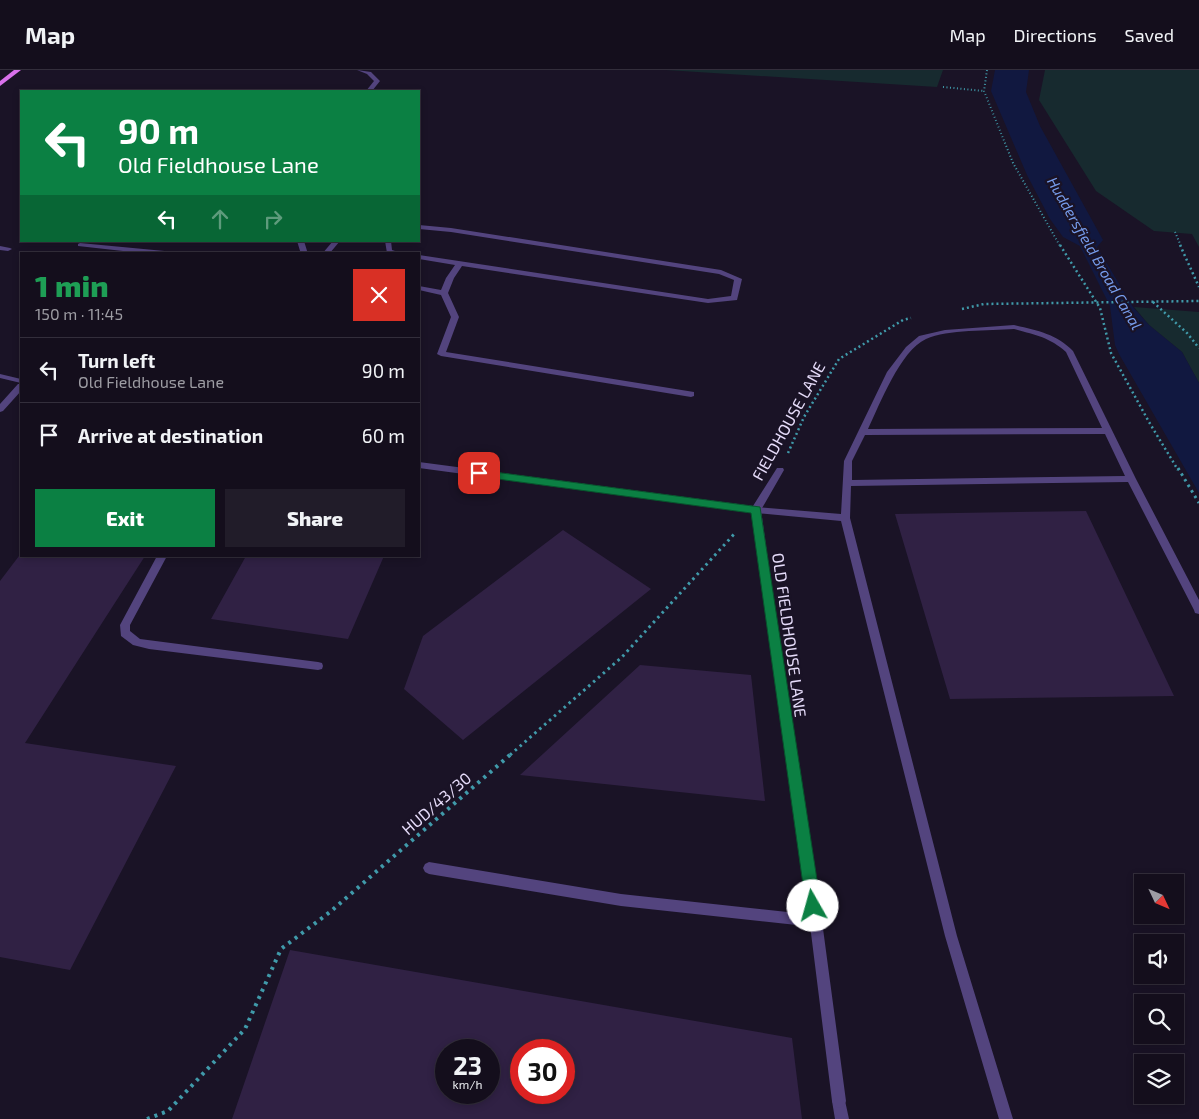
<!DOCTYPE html>
<meta charset="utf-8">
<style>
body{margin:0;font-family:"Exo 2",sans-serif;background:#211c29;color:#f1f3f6;height:100vh;display:flex;flex-direction:column;font-size:19px;white-space:nowrap}
*{box-sizing:border-box;margin:0}
p{font-size:16px;color:#9d9ca3}
.icon{flex:none;width:28px;height:28px;fill:none;stroke:currentColor;stroke-width:2;stroke-linecap:round;stroke-linejoin:round}
.map{position:relative;flex:1;overflow:hidden}
.details{position:absolute;left:20px;top:182px;width:400px;height:305px;display:flex;flex-direction:column;background:#140e1c;border-radius:0px;box-shadow:0 2px 8px #0003,0 0 0 1px #332e3b}
.details>*{flex:none}
.hud{position:absolute;left:20px;top:20px;width:400px;height:152px;border-radius:0px;box-shadow:0 2px 8px #0003,0 0 0 1px #332e3b;background:#0b8043;color:#fff;overflow:hidden}
.needle{width:32px;rotate:134deg}
.fabs{position:absolute;left:1134px;top:804px;display:grid;gap:10px}
.fabs a{display:grid;place-items:center;width:50px;height:50px;border-radius:0px;background:#140e1c;box-shadow:0 2px 8px #0003,0 0 0 1px #332e3b;font-size:25px}
.speed{position:absolute;left:435px;top:969px;display:flex;gap:10px;font-size:25px;font-weight:700;text-align:center}
.speed>*{display:grid;place-content:center;width:65px;height:65px;border-radius:50%;background:#140e1c;box-shadow:0 2px 8px #0003,0 0 0 1px #332e3b;line-height:1}
.speed small{font-size:12px;font-weight:400}
.speed .limit{border:8px solid #d22;background:#fff;color:#111}
.pin{position:absolute;display:grid;place-items:center;width:42px;height:42px;color:#fff;margin:-21px;border-radius:10px;box-shadow:0 2px 8px #0006}
.me{position:absolute;width:55px;margin:-28px;rotate:353deg;stroke-linejoin:round;filter:drop-shadow(0 0 4px #0008)}
.turn{display:flex;align-items:center;gap:18px;height:105px;padding:0 15px;font-size:22px}
.turn .icon{width:65px;height:65px;stroke-width:2.5}
.turn b{display:block;font-size:35px;line-height:42px}
.lanes{display:flex;align-items:center;height:48px;padding:0 15px;background:#0003;justify-content:center;gap:25px;direction:ltr}
.lanes .off{opacity:.35}
.round{display:grid;place-items:center;flex:none;width:52px;height:52px;border-radius:0px;background:#211c29}
.head{display:flex;align-items:center;justify-content:space-between;height:85px;padding:0 15px}
h1{font-size:30px;font-weight:800;line-height:38px;color:#1e9e55}
.primary-button{display:flex;gap:10px;margin-top:auto;padding:10px 15px}
.primary-button a{flex:1;height:58px;border-radius:0px;background:#0b8043;color:#fff;font-size:20px;font-weight:800;line-height:58px;text-align:center}
.primary-button a+a{background:#211c29;color:#f1f3f6}
ul{padding:0;list-style:none}
li{display:flex;align-items:center;gap:15px;height:65px;padding:0 15px;border-top:1px solid #332e3b}
li div{flex:1}
li b{display:block;font-size:19px}
li em{font-style:normal}
header{display:flex;align-items:center;gap:30px;box-sizing:border-box;height:70px;padding:0 25px;background:#140e1c;border-bottom:1px solid #332e3b}
header strong{font-size:24px}
nav{display:flex;gap:28px;margin-inline-start:auto;font-size:18px}
.map>svg:first-child{display:block}
.green{fill:#172a2f}
.water{fill:#111840}
.building{fill:#302144;fill-rule:evenodd}
.lines{fill:none;stroke-linecap:round;stroke-linejoin:round}
.path-far3{stroke:#409aaa;stroke-width:2;stroke-dasharray:1 2.5;stroke-linecap:butt}
.path-far2{stroke:#409aaa;stroke-width:2.5;stroke-dasharray:2 3;stroke-linecap:butt}
.path-far1{stroke:#409aaa;stroke-width:3;stroke-dasharray:2.5 4;stroke-linecap:butt}
.path{stroke:#409aaa;stroke-width:4;stroke-dasharray:3 5;stroke-linecap:butt}
.lane{fill:#53447e;fill-rule:evenodd}
.street{fill:#53447e;fill-rule:evenodd}
.primary{fill:#d971ec;fill-rule:evenodd}
.route{fill:#0b8043;stroke:#07532c}
.labels{text-anchor:middle;dominant-baseline:central;stroke-width:4.5;stroke-linejoin:round;paint-order:stroke}
.far-water-label{font-size:15px;font-style:italic;fill:#779ded;stroke:#1a1326}
.street-label{font-size:16px;fill:#e6dcfa;stroke:#1a1326}
</style>
<header>
<strong>Map</strong>
<nav><a>Map</a><a>Directions</a><a>Saved</a></nav>
</header>
<div class="map">
<svg width="1199" height="1049" viewBox="0 0 1199 1049">
<rect width="100%" height="100%" fill="#1a1326"/>
<path class="green" d="M666 0H943L937 17Z
M1045 0H1199V177L1192 164 1154 161 1096 121 1039 30Z
M1134 237 1199 242V313L1182 282 1149 255Z"/>
<path class="water" d="M995 0H1029L1026 22 1040 56 1103 170 1097 177 1133 237 1149 255 1182 282 1199 313V423L1119 284 1115 275 1110 236 1080 176 1063 167 1050 149 1027 105 991 21Z"/>
<path class="building" d="M1086 441 1174 626 950 629 895 444Z
M563 460 651 519 463 670 404 619 423 566Z
M19 486H145L25 673 176 696 70 900 0 887V511Z
M246 486H384L348 569 211 549Z
M640 595 751 605 765 731 520 705Z
M290 880 792 968 802 1049H232ZM446 980H489V1022H446ZM521 980H564V1022H521Z"/>
<g class="lines">
<path class="path-far3" d="M987 0 984 21 1013 93 1060 176
M943 17 984 21
M1175 162 1181 176"/>
<path class="path-far2" d="M1060 175 1100 238 1111 283 1149 352 1178 400
M1180 175 1199 217
M1153 232 1187 263 1199 278
M962 239 984 234 1199 231
M788 383 804 347 839 289 903 250 911 248"/>
<path class="path-far1" d="M1178 398 1199 433
M510 685 622 587 736 462"/>
<path class="path" d="M147 1049 168 1041 245 959 281 879 330 842 511 684"/>
<path class="lane" d="M357 0 371 2 380 11 372 21H366L374 11 367 4Z
M419 155 451 158 721 200 742 209 737 230 708 233 462 196 454 208 448 223 459 247 446 282 694 322V326L691 327 441 286 437 284 451 247 441 225 419 220V216L441 220 446 208 455 195 419 189V185L708 229 731 226 734 210 719 204 451 162 419 159Z
M297 171H304L308 184H301Z
M333 171H340L329 184H322Z
M385 171H391L392 180 404 184 387 183Z
M80 173 175 182 178 184H150L78 176V174Z
M0 176 10 178 12 179 8 181 0 180Z
M1014 255C1036 260 1057 264 1073 281L1136 409 1199 530V544L1195 543 1194 540 1128 412 851 416 850 448 957 866 1013 1049H999L945 866 841 451 756 443 751 440 756 437 841 444 844 391 887 302 906 277 919 266 945 260ZM1014 259C1035 265 1049 267 1066 282L1102 358 868 359C880 334 900 281 926 269 948 259 989 261 1014 259ZM1105 364 1125 406 852 410V391L865 365Z
M18 314H21V321L3 341 0 342V334Z
M157 486H167L130 555V561L140 569 318 592 322 593 323 596 322 599 318 600 149 579 133 575 121 566 120 555Z
M429 792 621 824 815 845 820 847 821 851 820 855 815 857 621 836 429 804 425 802 423 798 425 794Z
M839 1024 844 1026 849 1049H835L832 1031 834 1026Z"/>
<path class="street" d="M0 304 21 309V313L0 308Z
M419 392 753 436 777 398H783L784 400 761 440 787 627 814 791 846 1031 844 1036 839 1038 834 1036 832 1031 802 791 777 627 752 443 419 398Z"/>
<path class="primary" d="M14 0H21L0 16V11Z"/>
</g>
<path class="route" d="M479 400 760 437 821 836 818 841 813 843 808 841 806 836 751 443 475 406V401Z"/>
<g class="labels">
<g class="far-water-label">
<text transform="translate(1095 183) rotate(60)">Huddersfield Broad Canal</text>
</g>
<g class="street-label">
<text transform="translate(788 351) rotate(-61)">FIELDHOUSE LANE</text>
<text transform="translate(790 565) rotate(82)">OLD FIELDHOUSE LANE</text>
<text transform="translate(436 733) rotate(-41)">HUD/43/30</text>
</g>
</g>
</svg>
<div class="fabs">
<a><svg class="needle" viewBox="-14 -14 28 28"><path d="M0-13l5 13h-10z" fill="#e53935"/><path d="M0 13l5-13h-10z" fill="#9d9ca3"/></svg></a>
<a><svg class="icon" aria-label="sound" viewBox="0 0 24 24"><path d="M4 9h4l5-4v14l-5-4H4zM17 9q2 3 0 6"/></svg></a>
<a><svg class="icon" aria-label="search" viewBox="0 0 24 24"><circle cx="10" cy="10" r="6"/><path d="M15 15l6 6"/></svg></a>
<a><svg class="icon" aria-label="layers" viewBox="0 0 24 24"><path d="M12 4l9 5-9 5-9-5zM3 14l9 5 9-5"/></svg></a>
</div>
<div class="speed"><div>23<small>km/h</small></div><div class="limit">30</div></div>
<div class="pin" style="left:479px;top:403px;background:#d93025"><svg class="icon" aria-label="arrive" viewBox="0 0 24 24"><path d="M6 21V4h12l-3 4 3 4H6"/></svg></div>
<svg class="me" style="left:813px;top:836px" viewBox="-20 -20 40 40"><circle r="19" fill="#fff"/><path d="M0-13L10 11 0 6-10 11z" fill="#0b8043"/></svg>
<div class="hud">
<div class="turn"><svg class="icon" aria-label="left" viewBox="0 0 24 24"><path d="M17 20v-9H6M10 6l-5 5 5 5"/></svg><div><b>90 m</b>Old Fieldhouse Lane</div></div>
<div class="lanes"><svg class="icon" aria-label="left" viewBox="0 0 24 24"><path d="M17 20v-9H6M10 6l-5 5 5 5"/></svg><svg class="icon off" aria-label="ahead" viewBox="0 0 24 24"><path d="M12 20V5M6 11l6-6 6 6"/></svg><svg class="icon off" aria-label="right" viewBox="0 0 24 24"><path d="M7 20v-9h11M14 6l5 5-5 5"/></svg></div>
</div>
<section class="details">
<div class="head"><div><h1>1 min</h1><p>150 m · 11:45</p></div><a class="round" style="background:#d93025;color:#fff"><svg class="icon" aria-label="close" viewBox="0 0 24 24"><path d="M6 6l12 12M18 6L6 18"/></svg></a></div>
<ul>
<li><svg class="icon" aria-label="left" viewBox="0 0 24 24"><path d="M17 20v-9H6M10 6l-5 5 5 5"/></svg><div><b>Turn left</b><p>Old Fieldhouse Lane</p></div><em>90 m</em></li>
<li><svg class="icon" aria-label="arrive" viewBox="0 0 24 24"><path d="M6 21V4h12l-3 4 3 4H6"/></svg><div><b>Arrive at destination</b></div><em>60 m</em></li>
</ul>
<div class="primary-button"><a>Exit</a><a>Share</a></div>
</section>
</div>
